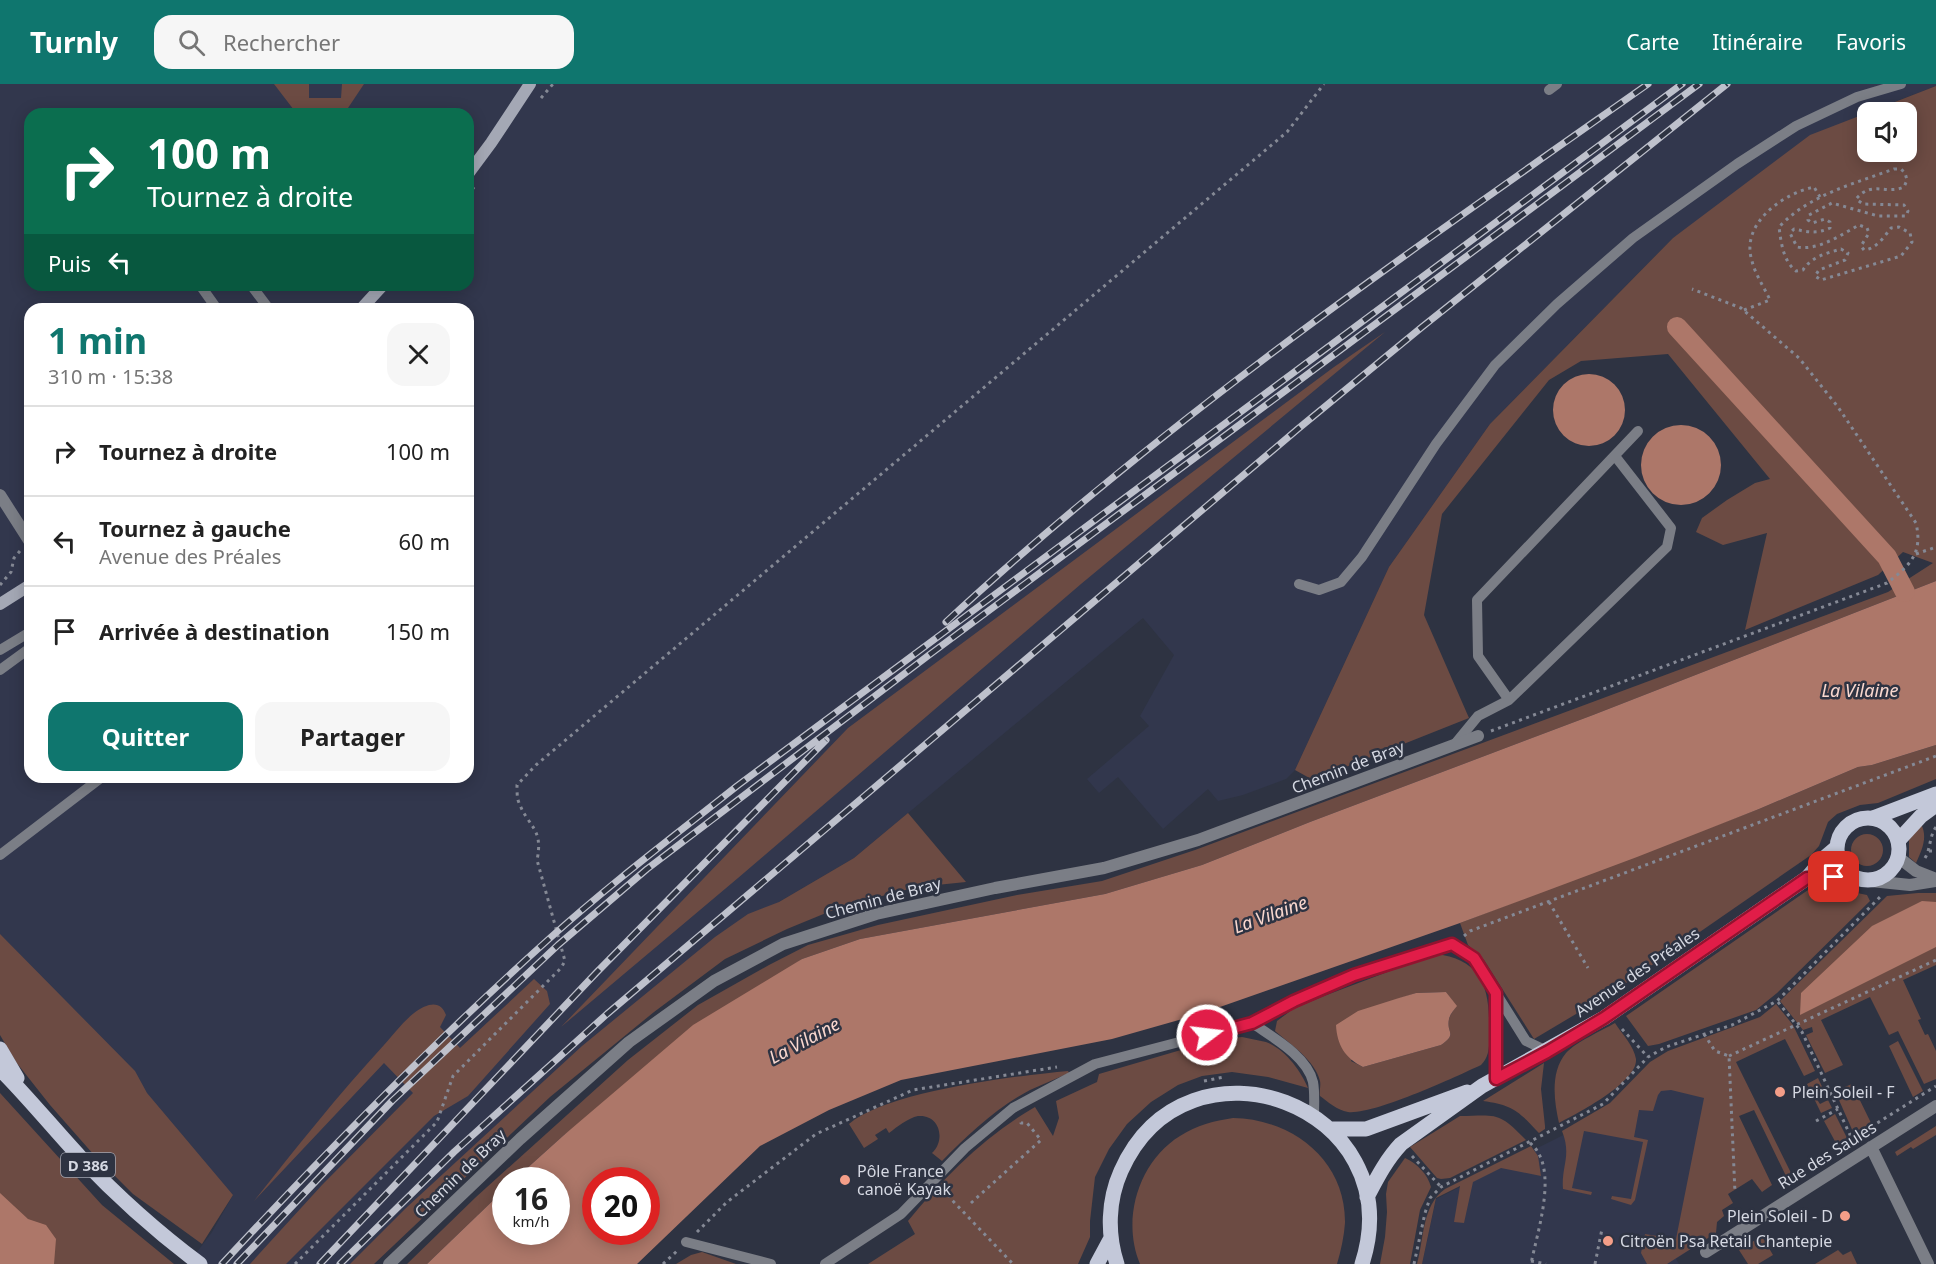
<!DOCTYPE html>
<html lang="fr">
<meta charset="utf-8">
<style>
body{margin:0;font-family:"Noto Sans",sans-serif;background:#f6f6f6;color:#222;height:100vh;display:flex;flex-direction:column;font-size:22px;white-space:nowrap}
*{box-sizing:border-box;margin:0}
p{font-size:20px;color:#767676}
.icon{flex:none;width:33px;height:33px;fill:none;stroke:currentColor;stroke-width:2;stroke-linecap:round;stroke-linejoin:round}
.map{position:relative;flex:1;overflow:hidden}
.side{position:absolute;left:24px;top:219px;width:450px;height:480px;display:flex;flex-direction:column;background:#fff;border-radius:18px;box-shadow:0 3px 15px #0003}
.side>*{flex:none}
.top-card{position:absolute;left:24px;top:24px;width:450px;height:183px;border-radius:18px;box-shadow:0 3px 15px #0003;background:#0b6e4f;color:#fff;overflow:hidden}
.tools{position:absolute;left:1857px;top:18px;display:grid;gap:12px}
.tools a{display:grid;place-items:center;width:60px;height:60px;border-radius:12px;background:#fff;box-shadow:0 3px 15px #0003;font-size:30px}
.speed{position:absolute;left:492px;top:1083px;display:flex;gap:12px;font-size:30px;font-weight:700;text-align:center}
.speed>*{display:grid;place-content:center;width:78px;height:78px;border-radius:50%;background:#fff;box-shadow:0 3px 15px #0003;line-height:1}
.speed small{font-size:15px;font-weight:400}
.speed .limit{border:9px solid #d22;background:#fff;color:#111}
.pin{position:absolute;display:grid;place-items:center;width:51px;height:51px;color:#fff;margin:-26px;border-radius:12px;box-shadow:0 3px 9px #0006}
.me{position:absolute;width:66px;margin:-33px;rotate:75deg;stroke-linejoin:round;filter:drop-shadow(0 0 4px #0008)}
.turn{display:flex;align-items:center;gap:21px;height:126px;padding:0 24px;font-size:27px}
.turn .icon{width:78px;height:78px;stroke-width:2.5}
.turn b{display:block;font-size:42px;line-height:51px}
.then{display:flex;align-items:center;height:57px;padding:0 24px;background:#0003;gap:12px;font-size:22px}
.round{display:grid;place-items:center;flex:none;width:63px;height:63px;border-radius:18px;background:#f6f6f6}
.head{display:flex;align-items:center;justify-content:space-between;height:102px;padding:0 24px}
h1{font-size:36px;font-weight:700;line-height:45px;color:#0f766e}
.primary-button{display:flex;gap:12px;margin-top:auto;padding:12px 24px}
.primary-button a{flex:1;height:69px;border-radius:18px;background:#0f766e;color:#fff;font-size:24px;font-weight:700;line-height:69px;text-align:center}
.primary-button a+a{background:#f6f6f6;color:#222}
ul{padding:0;list-style:none}
li{display:flex;align-items:center;gap:18px;height:90px;padding:0 24px;border-top:2px solid #e0e0e0}
li div{flex:1}
li b{display:block;font-size:22px}
li em{font-style:normal}
header{display:flex;align-items:center;gap:36px;box-sizing:border-box;height:84px;padding:0 30px;background:#0f766e;color:#fff}
header strong{font-size:28px}
nav{display:flex;gap:33px;margin-inline-start:auto;font-size:21px}
.search{width:420px;height:54px;background:#f6f6f6;display:flex;align-items:center;gap:15px;box-sizing:border-box;padding:0 21px;border-radius:18px;color:#767676;font-size:22px}
.map>svg:first-child{display:block}
.built{fill:#32374d;fill-rule:evenodd}
.green{fill:#6c4b43;fill-rule:evenodd}
.water{fill:#ad7769;fill-rule:evenodd}
.lines{fill:none;stroke-linecap:round;stroke-linejoin:round}
.canal{stroke:#ad7769;stroke-width:20}
.path{stroke:#858995;stroke-width:3;stroke-dasharray:3 4.5;stroke-linecap:butt}
.lane{stroke:#7b7e86;stroke-width:10}
.street{stroke:#7b7e86;stroke-width:12}
.secondary{stroke:#a4a8b5;stroke-width:12}
.primary{stroke:#c3c8d9;stroke-width:15}
.rail-casing{stroke:#bec1cc;stroke-width:7}
.rail{stroke:#2e3342;stroke-width:4.5;stroke-dasharray:14;stroke-linecap:butt}
.route-casing{stroke:#92132f;stroke-width:15}
.route{stroke:#e11d48;stroke-width:10}
.poi-dot{fill:#f49e88;stroke:#2e3342;stroke-width:2}
.labels{text-anchor:middle;dominant-baseline:central;stroke-width:5;stroke-linejoin:round;paint-order:stroke}
.shield{fill:#2e3342;stroke:#a3a6b2;stroke-width:1.5}
.shield-label{font-size:15px;font-weight:bold;fill:#d5d8e2}
.street-label{font-size:16px;fill:#d5d8e2;stroke:#2e3342}
.poi-label{font-size:16px;fill:#d5d8e2;stroke:#2e3342;text-anchor:start}
.water-label{font-size:18px;font-style:italic;fill:#fad8cf;stroke:#2e3342}
</style>
<header>
<strong>Turnly</strong>
<div class="search"><svg class="icon" aria-label="search" viewBox="0 0 24 24"><circle cx="10" cy="10" r="6"/><path d="M15 15l6 6"/></svg>Rechercher</div>
<nav><a>Carte</a><a>Itinéraire</a><a>Favoris</a></nav>
</header>
<div class="map">
<svg width="1936" height="1180" viewBox="0 0 1936 1180">
<rect width="100%" height="100%" fill="#2e3342"/>
<path class="built" d="M0 0H1936V2L1868 28 1673 154 1490 340 1389 483 1295 686 1286 695 1243 711 1218 717 1208 705 1163 745 1118 693 1099 709 1087 695 1149 642 1140 632 1174 571 1143 534 854 774 779 818 670 906 360 1180H188L212 1148 233 1111 0 890ZM30 30H468V201H30ZM30 225H468V693H30Z
M1723 971 1700 1159 1676 1175 1679 1180H1422L1436 1115Z"/>
<path class="green" d="M274 0H309V14H341L342 0H364L344 30H297Z
M1936 2V497L1593 631 1310 738 1202 781 1105 810 860 855 802 875 564 1051 514 1096H506L505 1105 427 1180H407L476 1113 628 976 698 921 769 881 808 861 878 841 1017 811 1102 797 1195 766 1888 508 1933 479 1903 468 1878 491 1745 546 1767 449 1723 461 1696 448 1702 434 1727 416 1755 399 1770 395 1668 270 1581 277 1549 296 1442 430 1424 531 1469 634 1313 696 1295 686 1389 483 1490 340 1673 154 1810 51 1867 29 1868 68H1906V28H1869Z
M1385 248 1081 500 738 794 561 943 848 644 1334 283Z
M1936 661V695L1878 719 1860 721 1837 730 1828 738 1819 762 1811 771 1613 908 1534 955 1484 876 1468 861 1460 839 1759 725 1858 683 1872 681Z
M908 729 966 798 917 803 843 822 787 845 725 875 654 928 550 1013 374 1180H350L406 1124 582 962 715 853 748 830 779 818 854 774Z
M1921 740C1928 753 1922 766 1916 779L1909 773V756Z
M1851 766a16 16 0 1 1 32 0a16 16 0 1 1-32 0Z
M1833 804 1867 811 1870 817 1777 909 1756 926 1659 960 1648 962 1626 932 1808 806 1811 810Z
M1918 809H1936V881L1903 896 1921 935 1918 936 1925 951 1928 950 1936 967V995L1924 1000 1898 947 1889 951 1870 913 1821 936 1843 981 1825 989 1806 951 1813 948 1812 943 1803 946 1780 917 1887 812Z
M0 850 135 987 147 1009 233 1111 202 1160 133 1110 94 1071 50 1021 16 978 0 951Z
M1435 870C1482 875 1490 904 1489 946 1489 958 1491 971 1481 981 1455 993 1374 1031 1348 1028 1337 1026 1328 1018 1320 1012 1319 1008 1321 1002 1320 997 1315 976 1290 960 1275 947L1277 937 1293 925 1324 912ZM1446 908 1456 922C1454 926 1450 931 1449 935 1446 950 1458 949 1441 961L1363 983 1351 977 1380 921 1416 909Z
M534 895 547 907 550 920 468 1012 434 1032 286 1180H250L322 1101 413 1009 384 979 254 1117C296 1064 338 1011 384 961 396 948 411 926 429 921 438 919 443 923 446 931L440 943 460 964Z
M1776 920 1793 941 1815 987 1804 992 1785 955 1736 978 1791 1089 1786 1092 1754 1026 1739 1032 1772 1101 1762 1108 1752 1095 1728 1110 1733 1119 1722 1126 1724 1132 1717 1138 1716 1149 1667 1180H1647L1641 1169 1645 1150 1676 1155 1704 1014 1671 1006 1661 1007 1658 1011 1653 1027 1639 1026 1634 1053 1648 1056 1635 1116 1631 1121 1611 1115 1612 1112 1631 1115 1643 1058 1584 1047 1572 1104 1592 1108 1591 1111 1563 1105C1561 1082 1572 1072 1562 1047L1610 1019 1650 978 1668 967 1760 933Z
M1615 939C1622 950 1634 962 1636 975 1638 998 1577 1030 1559 1039 1554 1017 1550 988 1566 969 1576 958 1601 947 1615 939Z
M1242 953C1250 955 1258 956 1266 958 1285 965 1301 987 1308 1004L1268 993 1232 988 1202 992 1178 1001 1151 1018 1127 1040 1109 1065 1095 1093 1090 1137V1153L1078 1180H868L915 1150 908 1137C944 1093 986 1051 1035 1023L1053 1052 1059 1034 1056 1017 1097 998 1099 990 1215 956Z
M1898 957 1923 1007 1913 1013 1889 962Z
M1544 979 1541 1005 1545 1042V1045L1539 1049 1536 1046C1517 1025 1510 1021 1483 1017Z
M1068 987 1069 989C1056 995 1043 1000 1030 1006 996 1024 969 1050 942 1077L932 1069C946 1056 940 1030 918 1032 908 1034 897 1043 889 1049L886 1044 875 1051 878 1055 864 1064 849 1040C888 1007 1015 992 1068 987Z
M1818 994 1825 1009 1816 1014 1820 1020 1828 1016 1832 1024 1821 1029 1807 1000Z
M1852 1000 1871 1039 1854 1050 1835 1007Z
M0 1009 102 1121 174 1180H0Z
M1835 1030 1847 1054 1837 1061 1824 1037Z
M1460 1032C1498 1031 1499 1028 1526 1056L1450 1094 1441 1095 1437 1094 1410 1063Z
M1233 1034C1292 1035 1346 1076 1345 1139 1344 1153 1341 1166 1337 1180H1140C1121 1135 1139 1077 1180 1052 1197 1041 1214 1037 1233 1034Z
M1936 1042V1051L1913 1065 1911 1063 1897 1072 1895 1068Z
M1531 1062 1538 1072 1541 1092 1501 1084 1473 1098 1464 1139 1454 1138 1460 1102 1436 1114 1422 1180H1417C1424 1155 1422 1121 1445 1105Z
M1405 1074C1417 1079 1428 1091 1431 1103L1420 1126 1410 1180H1380L1385 1153 1387 1128 1386 1110 1388 1098Z
M1762 1152 1773 1171 1758 1180H1748L1739 1166Z
M1838 1166 1843 1171 1851 1167 1857 1180H1815Z
M702 1168 736 1180H676L691 1171Z"/>
<path class="water" d="M1553 326a36 36 0 1 1 72 0a36 36 0 1 1-72 0Z
M1641 381a40 40 0 1 1 80 0a40 40 0 1 1-80 0Z
M1936 497V661L1872 681 1858 683 1759 725 1637 773 1460 839 1200 930 1112 955 901 996 829 1026 760 1062 637 1180H427L505 1105 506 1148H556V1096H514L564 1051 693 941 802 875 860 855 1105 810 1202 781 1310 738 1593 631ZM646 1096V1148H596V1096Z
M1922 817 1936 818V863L1800 931 1801 909 1872 842Z
M1446 908 1457 922C1454 926 1450 930 1449 935 1446 950 1458 949 1441 961L1363 983C1345 974 1337 961 1336 941L1358 927 1399 914 1416 909Z
M0 1109 28 1135 46 1141 56 1155 54 1180H0Z"/>
<g class="lines">
<path class="canal" d="M1677 243 1887 473 1905 508"/>
<path class="path" d="M541 14 553 0
M1894 85H1901L1905 89 1907 96 1904 103C1886 111 1872 96 1856 115L1863 120 1904 121 1908 127 1906 132H1878L1832 119 1809 131 1808 136 1812 139 1825 135 1830 138V144C1817 150 1807 148 1794 145L1790 149 1797 163C1818 167 1841 151 1859 141L1867 144 1869 149 1861 162 1864 166C1876 165 1884 153 1891 144L1899 143 1910 149 1912 158 1901 172 1821 196 1815 192 1819 186 1845 176 1848 169 1841 165C1827 169 1811 173 1803 186L1796 187C1783 177 1781 158 1779 143 1809 111 1853 100 1894 85Z
M468 111 474 103
M1744 226 1770 216C1764 203 1755 190 1752 177 1740 140 1782 110 1814 103L1820 113
M1916 470 1936 463
M0 501 11 488 14 474 20 467
M1491 647 1887 499C1910 481 1923 470 1916 439L1838 323 1799 274 1741 224 1692 205
M1929 767H1936
M1925 774C1931 764 1929 753 1936 743
M1549 818 1588 884
M1464 852 1470 847 1936 672
M1778 918 1802 948 1852 1055 1843 1060 1845 1064
M1622 945 1648 973
M1704 950 1715 967 1729 972 1735 1109
M1729 972 1936 876
M1204 997 1224 993
M1816 1037 1838 1025
M1852 1055 1936 1002
M1530 1059C1560 1083 1537 1148 1531 1180
M1412 1072 1441 1103
M945 1104 951 1115 1013 1180
M971 1119 1041 1056 1027 1039H1021L1020 1036
M697 1148 727 1118 816 1050 913 1006 1057 983
M1531 1177 1546 1180
M295 1180 437 1038 453 992 561 884 565 877 537 776C544 743 527 743 518 716 517 712 517 706 517 701L536 681 1287 48 1324 0
M663 1180 677 1167
M1414 1180 1425 1129 1430 1114 1441 1103 1603 1020 1648 973 1666 963 1732 941 1777 917 1881 812
M1595 1180 1602 1145"/>
<path class="lane" d="M1549 6 1557 0
M200 201 217 225
M251 201 269 225
M1299 500 1319 506 1341 498 1362 473 1436 360 1495 281 1557 220 1633 154 1737 80 1796 42 1857 13 1901 0
M0 566 30 548
M0 586 30 564
M1509 616 1478 572 1477 516 1638 347
M1455 660 1478 632 1509 616 1667 463 1671 444 1615 372
M0 771 102 693
M1496 910V995
M1252 939C1272 953 1307 972 1313 998 1315 1009 1314 1021 1314 1032
M686 1158 771 1180
M825 1180 901 1130 965 1064 1013 1024 1095 980 1252 939 1294 917 1354 891 1433 864 1452 860 1474 874 1526 957 1547 967"/>
<path class="street" d="M0 411 30 458
M1898 773 1916 787 1936 795
M1871 797 1910 801 1936 797
M1871 1063 1928 1180
M1706 1168 1936 1022
M389 1180 520 1055 629 958 714 897 783 860 876 830 995 804 1104 784 1198 756 1478 652"/>
<path class="secondary" d="M468 90 491 59 530 0
M361 225 383 201
M0 520 30 501"/>
<path class="primary" d="M1837 765a31 31 0 1 1 62 0a31 31 0 1 1-62 0Z
M1873 734 1936 710
M1898 757 1921 732 1936 721
M1807 794 1834 793 1846 789
M0 965 17 994
M0 985C28 1013 53 1044 80 1073 117 1112 157 1148 200 1180
M1330 1045H1366L1467 1008
M1367 1113C1377 1094 1386 1076 1401 1060L1482 1002 1604 934 1807 794 1823 775 1836 764
M1097 1180 1111 1154
M1117 1180C1107 1150 1108 1116 1121 1087 1187 938 1413 1022 1362 1180"/>
<defs>
<path id="rail" d="M946 538C1163 337 1406 170 1648 0
M222 1180C327 1067 435 957 550 854 610 800 674 752 737 702L1682 0
M237 1180 392 1017 558 861 647 785 929 571 1699 0
M320 1180 597 888 826 656
M340 1180 454 1068 607 930 1299 344 1422 243 1727 0"/>
</defs>
<use href="#rail" class="rail-casing"/>
<use href="#rail" class="rail"/>
</g>
<g class="lines">
<defs>
<path id="route" d="M1207 951 1252 939 1294 917 1354 891 1452 860 1474 874 1496 909V995L1547 968 1604 934 1807 794 1834 793"/>
</defs>
<use href="#route" class="route-casing"/>
<use href="#route" class="route"/>
</g>
<g class="poi-dot">
<circle cx="1780" cy="1008" r="6"/>
<circle cx="845" cy="1096" r="6"/>
<circle cx="1845" cy="1132" r="6"/>
<circle cx="1608" cy="1157" r="6"/>
</g>
<g class="labels">
<rect class="shield" x="61" y="1069" width="54" height="24" rx="4.5"/>
<g class="shield-label">
<text x="88" y="1081">D 386</text>
</g>
<g class="street-label">
<text transform="translate(1348 683) rotate(-21)">Chemin de Bray</text>
<text transform="translate(883 814) rotate(-15)">Chemin de Bray</text>
<text transform="translate(1637 888) rotate(-34)">Avenue des Préales</text>
<text transform="translate(1827 1071) rotate(-32)">Rue des Saules</text>
<text transform="translate(460 1089) rotate(-44)">Chemin de Bray</text>
</g>
<g class="poi-label">
<text x="1792" y="1008">Plein Soleil - F</text>
<text x="857" y="1087">Pôle France<tspan x="857" dy="18">canoë Kayak</tspan></text>
<text x="1833" y="1132" text-anchor="end">Plein Soleil - D</text>
<text x="1620" y="1157">Citroën Psa Retail Chantepie</text>
</g>
<g class="water-label">
<text x="1860" y="606">La Vilaine</text>
<text transform="translate(1270 830) rotate(-20)">La Vilaine</text>
<text transform="translate(804 956) rotate(-28)">La Vilaine</text>
</g>
</g>
</svg>
<div class="tools">
<a><svg class="icon" aria-label="sound" viewBox="0 0 24 24"><path d="M4 9h4l5-4v14l-5-4H4zM17 9q2 3 0 6"/></svg></a>
</div>
<div class="speed"><div>16<small>km/h</small></div><div class="limit">20</div></div>
<div class="pin" style="left:1834px;top:793px;background:#d93025"><svg class="icon" aria-label="arrive" viewBox="0 0 24 24"><path d="M6 21V4h12l-3 4 3 4H6"/></svg></div>
<svg class="me" style="left:1207px;top:951px" viewBox="-20 -20 40 40"><circle r="17" fill="#e11d48" stroke="#fff" stroke-width="3"/><path d="M0-11L8 9 0 5-8 9z" fill="#fff"/></svg>
<div class="top-card">
<div class="turn"><svg class="icon" aria-label="right" viewBox="0 0 24 24"><path d="M7 20v-9h11M14 6l5 5-5 5"/></svg><div><b>100 m</b>Tournez à droite</div></div>
<div class="then">Puis<svg class="icon" aria-label="left" viewBox="0 0 24 24"><path d="M17 20v-9H6M10 6l-5 5 5 5"/></svg></div>
</div>
<section class="side">
<div class="head"><div><h1>1 min</h1><p>310 m · 15:38</p></div><a class="round"><svg class="icon" aria-label="close" viewBox="0 0 24 24"><path d="M6 6l12 12M18 6L6 18"/></svg></a></div>
<ul>
<li><svg class="icon" aria-label="right" viewBox="0 0 24 24"><path d="M7 20v-9h11M14 6l5 5-5 5"/></svg><div><b>Tournez à droite</b></div><em>100 m</em></li>
<li><svg class="icon" aria-label="left" viewBox="0 0 24 24"><path d="M17 20v-9H6M10 6l-5 5 5 5"/></svg><div><b>Tournez à gauche</b><p>Avenue des Préales</p></div><em>60 m</em></li>
<li><svg class="icon" aria-label="arrive" viewBox="0 0 24 24"><path d="M6 21V4h12l-3 4 3 4H6"/></svg><div><b>Arrivée à destination</b></div><em>150 m</em></li>
</ul>
<div class="primary-button"><a>Quitter</a><a>Partager</a></div>
</section>
</div>
